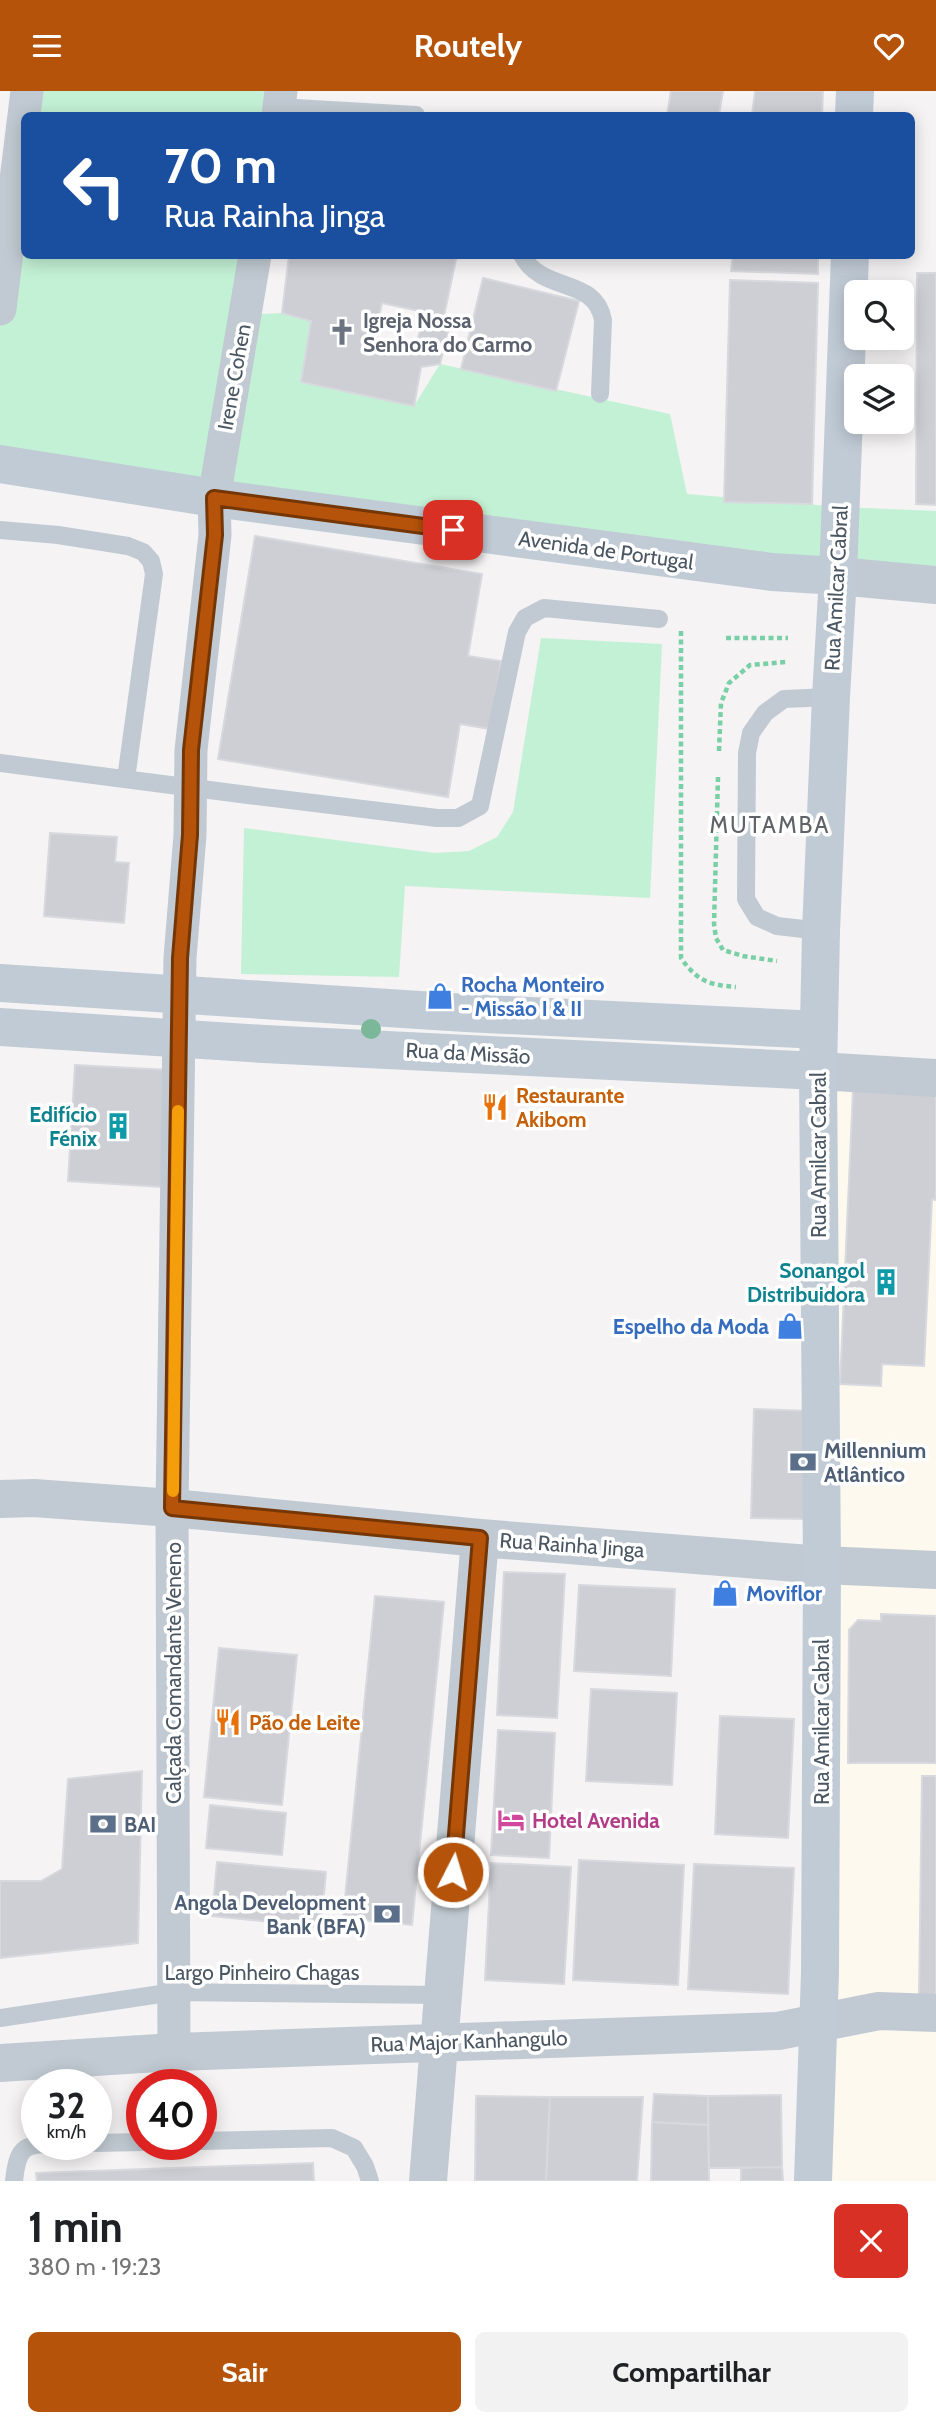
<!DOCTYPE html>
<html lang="pt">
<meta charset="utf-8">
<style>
body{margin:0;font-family:Cabin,sans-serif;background:#f2f2f2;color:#202124;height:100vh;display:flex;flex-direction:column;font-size:26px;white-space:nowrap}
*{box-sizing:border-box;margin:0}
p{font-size:23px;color:#757577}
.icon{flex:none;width:38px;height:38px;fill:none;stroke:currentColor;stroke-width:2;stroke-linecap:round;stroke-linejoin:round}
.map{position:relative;height:2090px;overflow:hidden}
.details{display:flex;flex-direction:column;background:#fff;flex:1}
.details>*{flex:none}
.top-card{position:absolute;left:21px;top:21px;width:894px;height:147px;border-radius:10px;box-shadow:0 4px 18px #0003;background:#1a4fa0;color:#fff;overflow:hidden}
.controls{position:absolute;left:844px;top:189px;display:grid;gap:14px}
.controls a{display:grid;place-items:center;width:70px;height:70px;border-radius:10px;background:#fff;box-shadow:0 4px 18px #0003;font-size:35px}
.speed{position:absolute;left:21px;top:1978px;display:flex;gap:14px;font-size:35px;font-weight:700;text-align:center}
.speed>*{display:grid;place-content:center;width:91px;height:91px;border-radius:50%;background:#fff;box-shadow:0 4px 18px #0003;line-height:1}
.speed small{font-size:18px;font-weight:400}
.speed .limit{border:10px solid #d22;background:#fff;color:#111}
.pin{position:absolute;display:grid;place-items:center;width:60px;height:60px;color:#fff;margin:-30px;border-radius:14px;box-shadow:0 4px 10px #0006}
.me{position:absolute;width:77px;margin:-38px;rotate:5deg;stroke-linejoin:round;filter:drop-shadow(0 0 5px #0008)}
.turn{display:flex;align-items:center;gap:24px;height:147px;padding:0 28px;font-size:32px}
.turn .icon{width:91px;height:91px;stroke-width:2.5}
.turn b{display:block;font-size:49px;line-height:60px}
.round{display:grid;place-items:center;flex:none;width:74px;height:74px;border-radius:10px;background:#f2f2f2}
.summary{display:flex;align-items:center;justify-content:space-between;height:119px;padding:0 28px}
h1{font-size:42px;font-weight:700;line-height:52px}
.action{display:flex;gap:14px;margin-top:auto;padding:14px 28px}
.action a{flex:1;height:80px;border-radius:10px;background:#b45309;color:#fff;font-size:28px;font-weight:700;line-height:80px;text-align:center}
.action a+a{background:#f2f2f2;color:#202124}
header{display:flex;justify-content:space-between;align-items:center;height:91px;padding:0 28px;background:#b45309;color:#fff;font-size:32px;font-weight:700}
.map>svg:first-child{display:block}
.commercial{fill:#fdf9ef}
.green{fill:#c3f1d5}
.building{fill:#cdcfd5;stroke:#d7d9de;stroke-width:2;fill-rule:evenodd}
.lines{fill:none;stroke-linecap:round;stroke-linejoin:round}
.path{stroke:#7ad0a6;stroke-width:4.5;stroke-dasharray:5 3.5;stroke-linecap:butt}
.service{stroke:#c1cad2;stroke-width:18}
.minor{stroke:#c1cad2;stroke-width:33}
.tertiary{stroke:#c1cad2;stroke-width:38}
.secondary{stroke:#c1cbd6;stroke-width:38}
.tree{fill:#7bb799}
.route-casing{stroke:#753606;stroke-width:18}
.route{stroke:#b45309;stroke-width:12}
.slow{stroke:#f59e0b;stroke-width:12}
.labels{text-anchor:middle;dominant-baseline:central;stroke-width:7;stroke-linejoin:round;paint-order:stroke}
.worship-label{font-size:21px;font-weight:bold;fill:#5b616d;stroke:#fff;text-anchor:start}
.street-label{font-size:21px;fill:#4a5661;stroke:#fff}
.shop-label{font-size:21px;font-weight:bold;fill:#366cbe;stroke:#fff;text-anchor:start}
.food-label{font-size:21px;font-weight:bold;fill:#c56008;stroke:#fff;text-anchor:start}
.culture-label{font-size:21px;font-weight:bold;fill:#0d838f;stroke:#fff;text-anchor:end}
.service-label{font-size:21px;font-weight:bold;fill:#4e5e75;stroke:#fff;text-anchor:start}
.hotel-label{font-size:21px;font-weight:bold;fill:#b23c85;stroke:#fff;text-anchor:start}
.neighbourhood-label{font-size:23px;letter-spacing:2px;fill:#5f6368;stroke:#fff}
</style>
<header><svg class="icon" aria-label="menu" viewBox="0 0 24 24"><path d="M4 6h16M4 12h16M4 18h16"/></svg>Routely<svg class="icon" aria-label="heart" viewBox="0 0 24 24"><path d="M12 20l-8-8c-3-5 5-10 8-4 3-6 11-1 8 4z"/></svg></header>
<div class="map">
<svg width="936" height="2090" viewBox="0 0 936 2090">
<rect width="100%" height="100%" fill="#f5f3f3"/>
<path class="commercial" d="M818 980 936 987V2090H813Z"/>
<path class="green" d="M27 0H281L278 24H24V164L255 165 245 224 282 222 311 230 302 291 414 315 440 273 670 323 687 403 841 416 936 420V495L0 373V221Z
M541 547 662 553 650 807 405 795 399 886 241 883 244 737 435 762 469 760 497 746 513 721Z"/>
<path class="building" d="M671 0H723L719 24H667Z
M755 0H823L822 24H752Z
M289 164H457L444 225 451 230 440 273 421 276 414 315 301 291 311 230 282 222ZM382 212 424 221 415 261 373 252Z
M733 164H818V183L731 180Z
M917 182H936V414L916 413Z
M483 187 579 210 556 300 461 278Z
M730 189 818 192 812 413 724 411Z
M255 445 482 483 468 565 501 570 490 638 460 633 448 706 218 668Z
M50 742 117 746 115 771 129 772 124 832 44 825Z
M75 974 169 979 161 1096 68 1090Z
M853 999 936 1002V1109L932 1108 924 1275 882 1273 881 1295 840 1293Z
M754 1318 809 1320 806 1428 751 1427Z
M504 1481 565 1483 557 1627 497 1624Z
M579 1494 675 1498 671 1585 574 1580Z
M375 1505 444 1511 412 1834 343 1827Z
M881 1523 936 1525V1672H848L849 1539 858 1529 881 1530Z
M219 1557 297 1564 282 1714 204 1706Z
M591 1598 677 1602 672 1694 586 1690Z
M720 1625 794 1628 788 1747 715 1743Z
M498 1639 555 1642 549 1767 491 1764Z
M142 1680 138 1852 0 1867V1790H41L62 1778 68 1688Z
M922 1685H936V1906H919Z
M210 1714 286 1722 282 1764 206 1757Z
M579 1769 684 1774 678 1894 573 1889Z
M217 1771 326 1781 321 1836 212 1825Z
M491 1772 571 1776 564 1893 485 1889Z
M694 1773 794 1777 788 1903 688 1898Z
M654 2003 708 2005V2034L652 2031Z
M781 2004 782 2076 709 2077 708 2005Z
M476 2005 550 2006 546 2090H475Z
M550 2006H643L637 2090H546Z
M652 2031 708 2034 709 2090H651Z
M313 2072 314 2090H37L36 2082Z
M782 2076 783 2090H741V2077Z"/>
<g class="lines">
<path class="path" d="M681 540V867C697 890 709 894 736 896
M726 547H788
M719 660 721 612 729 592 750 574 786 571
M718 686 714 833 716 847 723 859 743 865 777 870"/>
<path class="service" d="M279 16 416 24
M522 164C542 203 595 185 603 229L600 303
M0 439 58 444 128 455 143 461 151 470 154 483 126 688
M0 672C146 691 291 710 437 727H458L480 715 517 541 525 527 544 517 659 528
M821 840 777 835 757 826 746 808 747 662 751 642 765 622 784 608 831 606
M0 1927 174 1901 442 1904
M201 2050 332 2047 354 2057 365 2075 370 2090
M96 2052 142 2051
M14 2090C18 2053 25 2053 60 2053"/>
<path class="minor" d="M278 24 281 0
M0 218 27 0
M174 1961 172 1417 180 867 190 744 191 659 215 444 214 407 255 164"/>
<path class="tertiary" d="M838 485 936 494
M818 980 936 987
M0 1408 34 1407 172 1417 480 1447 822 1474 936 1479
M0 1972 174 1961 778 1940 879 1920 936 1922
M428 2090 480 1447"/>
<path class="secondary" d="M854 24 855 0
M0 373 214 407 772 481 838 485
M0 892 466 922 819 939
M0 936 264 953 818 980
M813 2090 820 1882 822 1474 818 980 821 840 831 606 838 485 850 164"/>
</g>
<circle class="tree" cx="371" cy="938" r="10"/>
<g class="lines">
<defs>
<path id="route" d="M453 1781 480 1447 172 1417 180 867 190 744 191 659 215 444 214 407 453 439"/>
</defs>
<use href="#route" class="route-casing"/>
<use href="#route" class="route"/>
<path class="slow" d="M173 1400 178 1020"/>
</g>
<defs>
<symbol id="church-bare" viewBox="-9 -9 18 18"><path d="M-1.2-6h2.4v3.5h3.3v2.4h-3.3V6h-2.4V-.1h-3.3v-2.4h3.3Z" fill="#6b7280" stroke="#fff" stroke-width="2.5" paint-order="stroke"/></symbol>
<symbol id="shop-bare" viewBox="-9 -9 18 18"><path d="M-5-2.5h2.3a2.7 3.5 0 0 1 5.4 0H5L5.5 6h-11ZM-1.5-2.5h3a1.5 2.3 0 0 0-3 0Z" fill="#3f7fe0" stroke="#fff" stroke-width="2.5" paint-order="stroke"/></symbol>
<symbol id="restaurant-bare" viewBox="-9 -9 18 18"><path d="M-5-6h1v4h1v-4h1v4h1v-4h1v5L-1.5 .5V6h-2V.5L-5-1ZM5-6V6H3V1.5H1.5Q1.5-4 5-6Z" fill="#e8710a" stroke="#fff" stroke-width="2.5" paint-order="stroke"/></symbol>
<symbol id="building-bare" viewBox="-9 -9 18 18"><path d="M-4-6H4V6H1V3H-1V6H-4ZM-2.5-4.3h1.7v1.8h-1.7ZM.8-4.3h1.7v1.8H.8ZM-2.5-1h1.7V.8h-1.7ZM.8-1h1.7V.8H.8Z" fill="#0f9aa8" stroke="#fff" stroke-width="2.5" paint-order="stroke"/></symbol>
<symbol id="bank-bare" viewBox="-9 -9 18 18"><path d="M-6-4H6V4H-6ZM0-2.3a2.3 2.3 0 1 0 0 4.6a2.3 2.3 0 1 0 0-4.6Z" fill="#5c6f8a" stroke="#fff" stroke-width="2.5" paint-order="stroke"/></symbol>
<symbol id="hotel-bare" viewBox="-9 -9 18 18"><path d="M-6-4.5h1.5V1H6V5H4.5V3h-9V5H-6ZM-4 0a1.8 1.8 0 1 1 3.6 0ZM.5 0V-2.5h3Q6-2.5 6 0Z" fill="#d1479c" stroke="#fff" stroke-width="2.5" paint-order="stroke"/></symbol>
</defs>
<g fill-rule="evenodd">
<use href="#church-bare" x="323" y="222" width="38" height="38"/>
<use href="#shop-bare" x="421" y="886" width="38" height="38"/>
<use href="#restaurant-bare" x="476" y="997" width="38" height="38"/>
<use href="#building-bare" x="99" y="1016" width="38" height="38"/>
<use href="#building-bare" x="867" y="1172" width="38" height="38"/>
<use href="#shop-bare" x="771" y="1216" width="38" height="38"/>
<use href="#bank-bare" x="784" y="1352" width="38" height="38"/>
<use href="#shop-bare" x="706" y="1483" width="38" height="38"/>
<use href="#restaurant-bare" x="209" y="1612" width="38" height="38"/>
<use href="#hotel-bare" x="492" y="1710" width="38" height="38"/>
<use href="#bank-bare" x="84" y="1714" width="38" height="38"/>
<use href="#bank-bare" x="368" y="1804" width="38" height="38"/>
</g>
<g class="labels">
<g class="worship-label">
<text x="363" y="229">Igreja Nossa<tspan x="363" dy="24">Senhora do Carmo</tspan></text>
</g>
<g class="street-label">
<text transform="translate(234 286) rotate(-80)">Irene Cohen</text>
<text transform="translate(606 459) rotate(8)">Avenida de Portugal</text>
<text transform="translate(836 497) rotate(-87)">Rua Amilcar Cabral</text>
<text transform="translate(468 962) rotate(3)">Rua da Missão</text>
<text transform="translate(818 1064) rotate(-90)">Rua Amilcar Cabral</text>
<text transform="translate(572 1454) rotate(4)">Rua Rainha Jinga</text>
<text transform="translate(173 1582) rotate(-90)">Calçada Comandante Veneno</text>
<text transform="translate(821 1631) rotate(-90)">Rua Amilcar Cabral</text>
<text x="262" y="1881">Largo Pinheiro Chagas</text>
<text transform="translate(469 1950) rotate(-2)">Rua Major Kanhangulo</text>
</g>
<g class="shop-label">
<text x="461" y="893">Rocha Monteiro<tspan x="461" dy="24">- Missão I &amp; II</tspan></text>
<text x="769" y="1235" text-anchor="end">Espelho da Moda</text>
<text x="746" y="1502">Moviflor</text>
</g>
<g class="food-label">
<text x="516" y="1004">Restaurante<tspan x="516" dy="24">Akibom</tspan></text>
<text x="249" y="1631">Pão de Leite</text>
</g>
<g class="culture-label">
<text x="97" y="1023">Edifício<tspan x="97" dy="24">Fénix</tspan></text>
<text x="865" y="1179">Sonangol<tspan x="865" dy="24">Distribuidora</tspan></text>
</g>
<g class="service-label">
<text x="824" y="1359">Millennium<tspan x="824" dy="24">Atlântico</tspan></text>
<text x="124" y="1733">BAI</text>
<text x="366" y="1811" text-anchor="end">Angola Development<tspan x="366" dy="24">Bank (BFA)</tspan></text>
</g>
<g class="hotel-label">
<text x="532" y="1729">Hotel Avenida</text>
</g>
<g class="neighbourhood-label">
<text x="770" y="734">MUTAMBA</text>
</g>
</g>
</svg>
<div class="controls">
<a><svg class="icon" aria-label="search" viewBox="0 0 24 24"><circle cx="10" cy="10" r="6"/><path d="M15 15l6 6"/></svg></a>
<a><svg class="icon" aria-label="layers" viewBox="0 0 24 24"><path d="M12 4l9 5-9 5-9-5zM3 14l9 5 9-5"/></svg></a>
</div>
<div class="speed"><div>32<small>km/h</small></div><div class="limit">40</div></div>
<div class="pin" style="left:453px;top:439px;background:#d93025"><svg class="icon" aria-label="arrive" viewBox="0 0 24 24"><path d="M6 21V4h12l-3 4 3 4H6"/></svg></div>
<svg class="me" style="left:453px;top:1781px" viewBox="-20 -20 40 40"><circle r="17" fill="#b45309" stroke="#fff" stroke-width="3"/><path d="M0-11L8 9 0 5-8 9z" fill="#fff"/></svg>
<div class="top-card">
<div class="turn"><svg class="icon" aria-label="left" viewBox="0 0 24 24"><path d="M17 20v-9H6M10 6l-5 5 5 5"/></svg><div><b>70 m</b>Rua Rainha Jinga</div></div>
</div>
</div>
<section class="details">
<div class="summary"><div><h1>1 min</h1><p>380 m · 19:23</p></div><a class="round" style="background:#d93025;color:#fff"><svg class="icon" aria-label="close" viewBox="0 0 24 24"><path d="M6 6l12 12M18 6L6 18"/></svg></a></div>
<div class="action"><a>Sair</a><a>Compartilhar</a></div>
</section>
